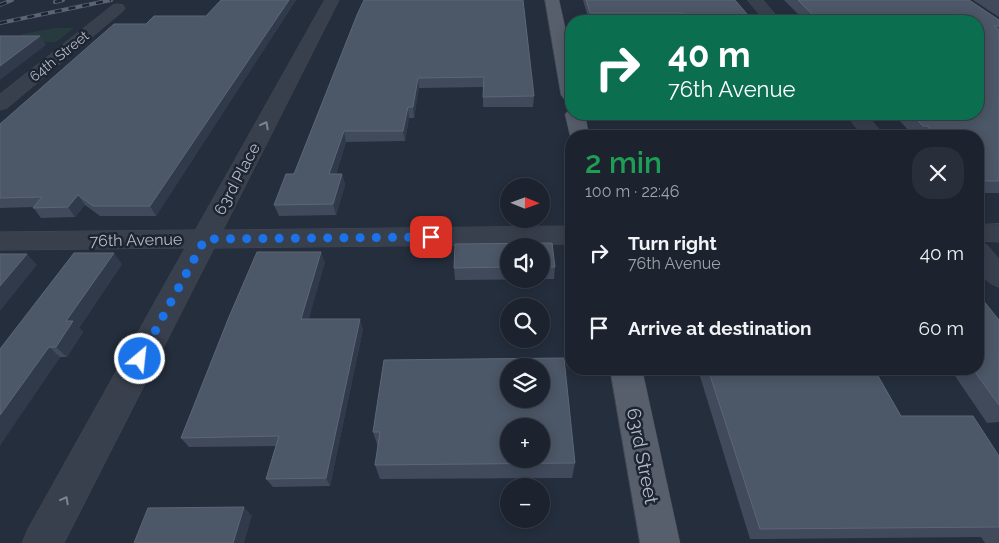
<!DOCTYPE html>
<meta charset="utf-8">
<style>
body{margin:0;font-family:Raleway,sans-serif;background:#292f3a;color:#f1f3f6;height:100vh;display:flex;flex-direction:column;font-size:19px;white-space:nowrap}
*{box-sizing:border-box;margin:0}
p{font-size:16px;color:#a0a4aa}
.icon{flex:none;width:28px;height:28px;fill:none;stroke:currentColor;stroke-width:2;stroke-linecap:round;stroke-linejoin:round}
.map{position:relative;flex:1;overflow:hidden}
.details{position:absolute;left:565px;top:130px;width:419px;height:245px;display:flex;flex-direction:column;background:#1c222e;border-radius:20px;box-shadow:0 2px 12px #0003,0 0 0 1px #3a3f4a}
.details>*{flex:none}
.banner{position:absolute;left:565px;top:15px;width:419px;height:105px;border-radius:20px;box-shadow:0 2px 12px #0003,0 0 0 1px #3a3f4a;background:#0b6e4f;color:#fff;overflow:hidden}
.needle{width:32px;rotate:91deg}
.buttons{position:absolute;left:500px;top:178px;display:grid;gap:10px}
.buttons a{display:grid;place-items:center;width:50px;height:50px;border-radius:50%;background:#1c222e;box-shadow:0 2px 12px #0003,0 0 0 1px #3a3f4a;font-size:25px}
.pin{position:absolute;display:grid;place-items:center;width:42px;height:42px;color:#fff;margin:-21px;border-radius:10px;box-shadow:0 2px 8px #0006}
.me{position:absolute;width:55px;margin:-28px;rotate:28deg;stroke-linejoin:round;filter:drop-shadow(0 0 4px #0008)}
.turn{display:flex;align-items:center;gap:18px;height:105px;padding:0 20px;font-size:22px}
.turn .icon{width:65px;height:65px;stroke-width:2.5}
.turn b{display:block;font-size:35px;line-height:42px}
.round{display:grid;place-items:center;flex:none;width:52px;height:52px;border-radius:20px;background:#292f3a}
.head{display:flex;align-items:center;justify-content:space-between;height:85px;padding:0 20px}
h1{font-size:30px;font-weight:600;line-height:38px;color:#1e9e55}
ul{padding:0;list-style:none}
li{display:flex;align-items:center;gap:15px;height:75px;padding:0 20px}
li div{flex:1}
li b{display:block;font-size:19px}
li em{font-style:normal}
.map>svg:first-child{display:block}
.green{fill:#273a3e}
.lines{fill:none;stroke-linecap:round;stroke-linejoin:round}
.minor-casing{stroke:#424956;stroke-width:1}
.major-casing{stroke:#424956;stroke-width:1}
.minor{fill:#39404d;fill-rule:evenodd}
.major{fill:#575f6d;fill-rule:evenodd}
.rail-casing{stroke:#5b6474;stroke-width:4}
.rail{stroke:#1e2532;stroke-width:2.5;stroke-dasharray:7;stroke-linecap:butt}
.wall{fill:#404a5b;fill-rule:evenodd}
.shaded-wall{fill:#303a4a}
.building{fill:#4c5767;stroke:#5d6676;fill-rule:evenodd}
.oneway{stroke:#7d8491}
.route{stroke:#1a73e8;stroke-width:9;stroke-dasharray:0 16.2}
.labels{text-anchor:middle;dominant-baseline:central;stroke-width:5;stroke-linejoin:round;paint-order:stroke}
.far-street-label{font-size:14px;fill:#b5bbc8;stroke:#1e2532}
.street-label{font-size:16px;fill:#b5bbc8;stroke:#1e2532}
.near-street-label{font-size:19px;fill:#b5bbc8;stroke:#1e2532}
</style>
<div class="map">
<svg width="999" height="543" viewBox="0 0 999 543">
<rect width="100%" height="100%" fill="#252e3d"/>
<path class="green" d="M55 28H74L56 42 14 43 22 34Z"/>
<g class="lines">
<defs>
<path id="minor" d="M325 0H339L223 230 571 226V244L214 248 64 543H22L28 529 185 248 0 250V232L195 230Z
M748 0H763L781 21H765Z
M118 4 123 5 125 8 123 11 7 108 0 110V94L113 5Z
M845 114H866L885 136H864Z
M999 224V242L978 241V225Z
M978 243 987 245 999 259V287C978 281 976 262 978 243Z"/>
<path id="major" d="M545 0H559L571 54V101L564 99 561 95Z
M571 109V114H585L589 136H571V140L565 114Z
M610 369H642L680 543H640Z"/>
</defs>
<use href="#minor" class="minor-casing"/>
<use href="#major" class="major-casing"/>
<use href="#minor" class="minor"/>
<use href="#major" class="major"/>
<defs>
<path id="rail" d="M55 2 63 0
M0 5 12 0
M0 23 111 0"/>
</defs>
<use href="#rail" class="rail-casing"/>
<use href="#rail" class="rail"/>
</g>
<path class="wall" d="M221 0H296L156 216H100L85 205 75 217 41 218 33 207 0 208V124L146 24 206 16Z
M583 0H735L753 21H589Z
M784 0H969L999 20V193H978V136H914L894 115V114H978V21H805Z
M973 0H999V17Z
M357 15 534 96 533 107H483V87L419 88 414 118H409L405 141 346 142 336 174H342L345 185 336 215 279 216 274 205 294 174Z
M552 243 555 267 554 279 455 280 454 268 455 244ZM509 246H541V279H509Z
M325 262 308 319 363 329 330 486 273 487 266 479 276 446 189 447 181 438Z
M122 264 79 328 83 332 67 357H60L0 445V349Z
M999 320V422L987 423 953 373H884L881 369H978Z
M384 360 575 463 572 478 380 479 375 465 378 447 373 432Z
M701 369H874L901 416 999 456V543H985L981 537 750 539 699 373Z"/>
<path class="shaded-wall" d="M289 0H296L156 216 150 206Z
M40 36 46 45 0 80V66Z
M418 78 419 88 414 118 413 107Z
M408 107 409 118 405 141 403 131Z
M344 131 346 142 332 185 329 174Z
M342 174 345 185 336 215 333 204Z
M78 195 85 205 75 217 68 207Z
M321 252 325 262 306 330 301 319Z
M114 253 122 264 79 328 83 332 67 357 56 347 66 321Z
M27 254 37 265 0 311V286Z
M360 319 363 329 330 486 326 478Z
M49 347 60 357 0 445V415Z
M244 507 252 516 244 543H233Z"/>
<path class="building" d="M221 0H289L150 206H93L78 195 68 207 33 208 42 197 0 198V124L114 24H146L154 16H206Z
M364 0H523L534 96 483 97 484 77 418 78 413 107H408L403 131H344L329 174H342L333 204 274 205 286 174H294L357 15Z
M586 0H735L753 21H687L683 13H590Z
M798 0H969L999 20V26H994L999 30V181H985L978 174V136H938L927 126H923L911 114H978V21H822L815 17Z
M0 36H40L0 66Z
M552 243 555 267H541V246H509V267L454 268 455 244Z
M257 252H321L301 319H360L326 478 266 479 279 436 181 438 229 317Z
M74 253H114L66 321H73L56 347H49L0 415V349Z
M0 254H27L0 286Z
M978 294 999 320V405L973 369H978Z
M564 358 575 463 375 465 380 432H373L384 360ZM509 366H541V399H509ZM509 426H541V459H509Z
M708 369H874L901 416H973L999 456V527L760 529Z
M244 507 233 543H134L148 508Z"/>
<defs><path id="oneway-chevron" d="M-2-3.5L2.5 0L-2 3.5" fill="none" stroke-width="1.6" stroke-linecap="round" stroke-linejoin="round" transform="scale(1.25)"/></defs>
<g class="oneway">
<use href="#oneway-chevron" transform="translate(265 125) rotate(-62)"/>
<use href="#oneway-chevron" transform="translate(65 500) rotate(-62)"/>
</g>
<g class="lines">
<path class="route" d="M140 359 205 239 431 237"/>
</g>
<g class="labels">
<g class="far-street-label">
<text transform="translate(59 56) rotate(-39)">64th Street</text>
</g>
<g class="street-label">
<text transform="translate(237 179) rotate(-62)">63rd Place</text>
<text transform="translate(136 240) rotate(-1)">76th Avenue</text>
</g>
<g class="near-street-label">
<text transform="translate(643 456) rotate(79)">63rd Street</text>
</g>
</g>
</svg>
<div class="buttons">
<a><svg class="needle" viewBox="-14 -14 28 28"><path d="M0-13l5 13h-10z" fill="#e53935"/><path d="M0 13l5-13h-10z" fill="#a0a4aa"/></svg></a>
<a><svg class="icon" aria-label="sound" viewBox="0 0 24 24"><path d="M4 9h4l5-4v14l-5-4H4zM17 9q2 3 0 6"/></svg></a>
<a><svg class="icon" aria-label="search" viewBox="0 0 24 24"><circle cx="10" cy="10" r="6"/><path d="M15 15l6 6"/></svg></a>
<a><svg class="icon" aria-label="layers" viewBox="0 0 24 24"><path d="M12 4l9 5-9 5-9-5zM3 14l9 5 9-5"/></svg></a>
<a>+</a>
<a>−</a>
</div>
<div class="pin" style="left:431px;top:237px;background:#d93025"><svg class="icon" aria-label="arrive" viewBox="0 0 24 24"><path d="M6 21V4h12l-3 4 3 4H6"/></svg></div>
<svg class="me" style="left:140px;top:359px" viewBox="-20 -20 40 40"><circle r="17" fill="#1a73e8" stroke="#fff" stroke-width="3"/><path d="M0-11L8 9 0 5-8 9z" fill="#fff"/></svg>
<div class="banner">
<div class="turn"><svg class="icon" aria-label="right" viewBox="0 0 24 24"><path d="M7 20v-9h11M14 6l5 5-5 5"/></svg><div><b>40 m</b>76th Avenue</div></div>
</div>
<section class="details">
<div class="head"><div><h1>2 min</h1><p>100 m · 22:46</p></div><a class="round"><svg class="icon" aria-label="close" viewBox="0 0 24 24"><path d="M6 6l12 12M18 6L6 18"/></svg></a></div>
<ul>
<li><svg class="icon" aria-label="right" viewBox="0 0 24 24"><path d="M7 20v-9h11M14 6l5 5-5 5"/></svg><div><b>Turn right</b><p>76th Avenue</p></div><em>40 m</em></li>
<li><svg class="icon" aria-label="arrive" viewBox="0 0 24 24"><path d="M6 21V4h12l-3 4 3 4H6"/></svg><div><b>Arrive at destination</b></div><em>60 m</em></li>
</ul>
</section>
</div>
